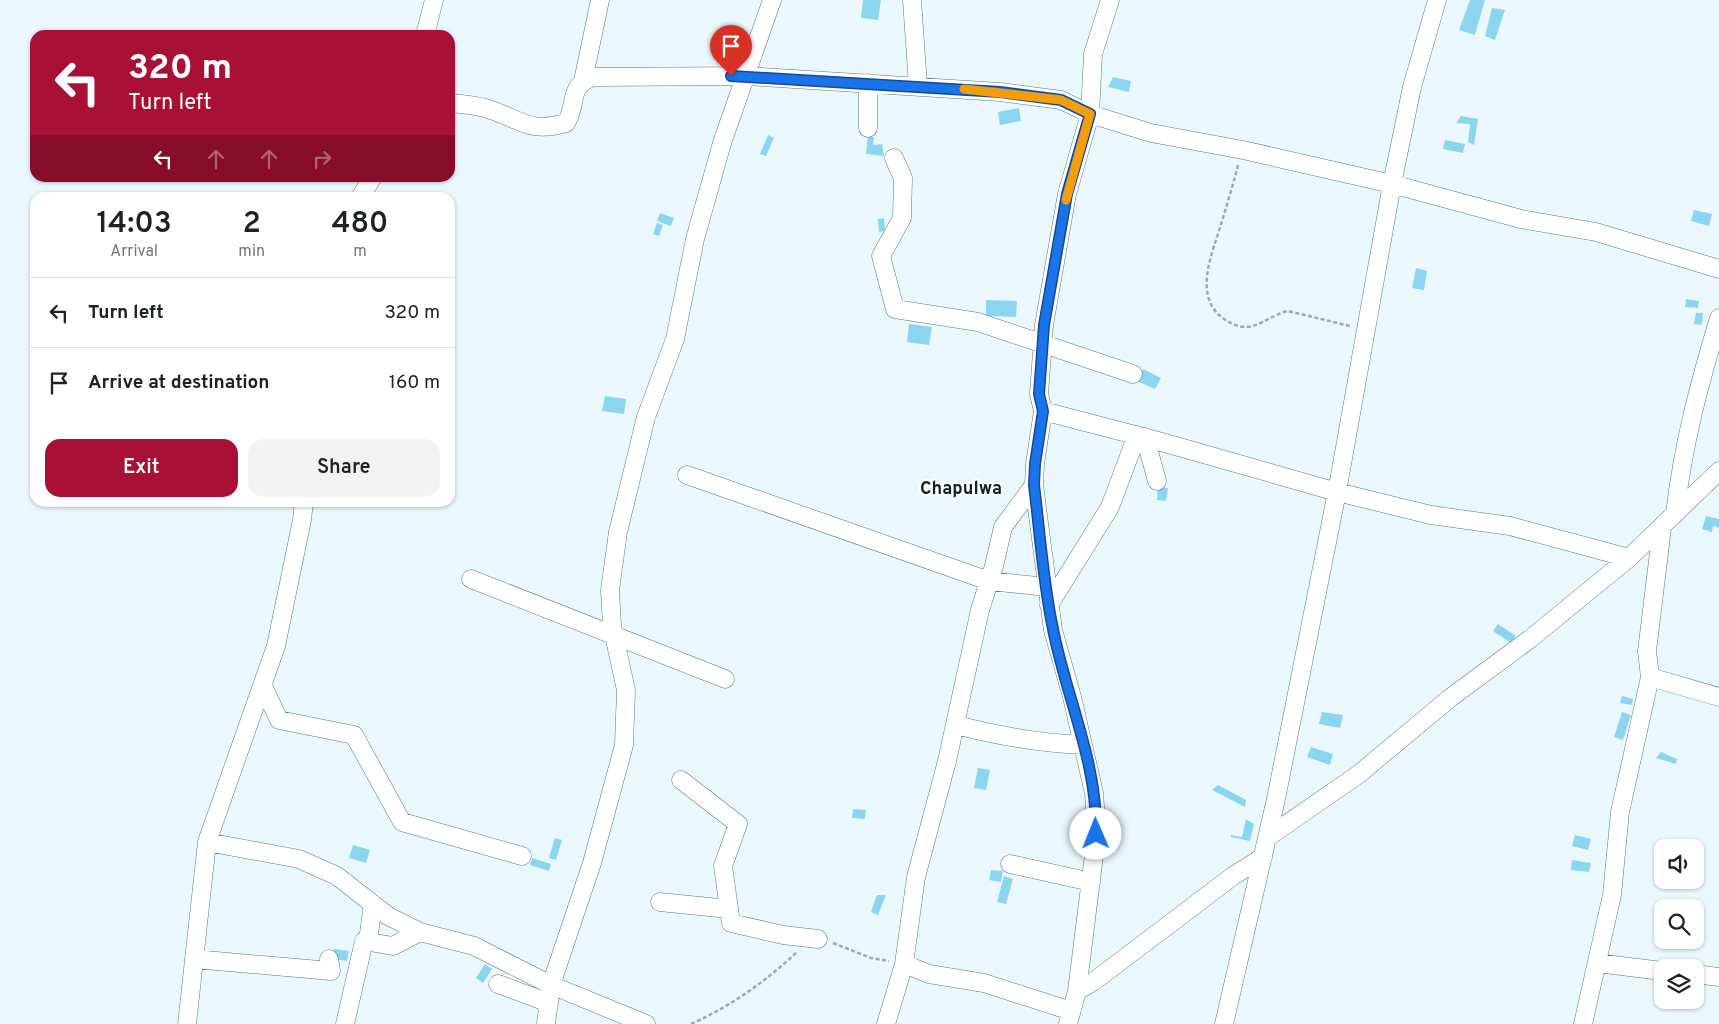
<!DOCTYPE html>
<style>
body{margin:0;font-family:Overpass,sans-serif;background:#f2f2f2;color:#202124;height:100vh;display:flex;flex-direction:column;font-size:19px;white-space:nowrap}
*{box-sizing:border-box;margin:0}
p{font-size:16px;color:#757577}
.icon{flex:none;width:28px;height:28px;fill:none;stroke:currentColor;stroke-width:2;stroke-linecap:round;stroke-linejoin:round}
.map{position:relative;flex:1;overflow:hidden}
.sheet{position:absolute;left:30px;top:192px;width:425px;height:315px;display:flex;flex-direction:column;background:#fff;border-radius:15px;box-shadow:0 1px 4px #0004}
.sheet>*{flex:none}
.hud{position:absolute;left:30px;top:30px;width:425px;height:152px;border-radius:15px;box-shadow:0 1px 4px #0004;background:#a81035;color:#fff;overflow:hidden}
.fabs{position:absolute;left:1654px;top:839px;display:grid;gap:10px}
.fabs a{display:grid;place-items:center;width:50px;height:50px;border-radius:10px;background:#fff;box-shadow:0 1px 4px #0004;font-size:25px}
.pin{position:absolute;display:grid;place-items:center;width:42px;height:42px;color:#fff;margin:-51px -21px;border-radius:50% 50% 50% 0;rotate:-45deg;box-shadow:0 0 5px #0007}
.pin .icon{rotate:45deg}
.me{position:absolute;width:55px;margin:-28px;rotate:359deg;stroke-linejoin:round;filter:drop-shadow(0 0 4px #0008)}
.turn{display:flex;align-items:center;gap:18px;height:105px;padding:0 15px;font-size:22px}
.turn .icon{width:65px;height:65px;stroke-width:2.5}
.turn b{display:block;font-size:35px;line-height:42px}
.lanes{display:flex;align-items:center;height:48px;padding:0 15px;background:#0003;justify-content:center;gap:25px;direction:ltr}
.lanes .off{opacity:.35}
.eta{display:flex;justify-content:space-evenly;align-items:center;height:85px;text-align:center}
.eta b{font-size:30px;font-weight:600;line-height:35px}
.button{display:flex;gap:10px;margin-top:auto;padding:10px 15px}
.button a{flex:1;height:58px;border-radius:15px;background:#a81035;color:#fff;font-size:20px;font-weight:600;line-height:58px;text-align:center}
.button a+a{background:#f2f2f2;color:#202124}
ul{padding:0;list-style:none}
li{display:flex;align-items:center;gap:15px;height:70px;padding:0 15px;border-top:1px solid #e0e0e0}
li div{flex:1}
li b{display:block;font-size:19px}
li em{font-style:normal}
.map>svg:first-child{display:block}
.building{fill:#8cd5ef}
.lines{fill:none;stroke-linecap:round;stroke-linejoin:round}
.minor-casing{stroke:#587782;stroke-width:19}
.path{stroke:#9ba8ad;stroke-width:2.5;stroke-dasharray:4 2.5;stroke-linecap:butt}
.minor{stroke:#fff;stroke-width:18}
.route-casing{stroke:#114b97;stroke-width:12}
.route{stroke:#1a73e8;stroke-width:9}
.slow{stroke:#f59e0b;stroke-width:9}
.labels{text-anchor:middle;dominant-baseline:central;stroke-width:4.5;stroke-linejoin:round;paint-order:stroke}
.quarter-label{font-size:18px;font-weight:bold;fill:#142025;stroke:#fff}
</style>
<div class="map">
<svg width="1719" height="1024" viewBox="0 0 1719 1024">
<rect width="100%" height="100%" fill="#eaf8fd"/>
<path class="building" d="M863 0H881L878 20 861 18Z
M1470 0H1485L1475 35 1459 30Z
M1492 8 1505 10 1495 40 1485 36Z
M1113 77 1131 81 1129 92 1108 87Z
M1019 108 1021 121 1000 125 998 112Z
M1461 116 1478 119 1474 145 1468 142 1470 124 1456 123Z
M768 135 774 138 766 156 760 154Z
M868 137H874L873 145 882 144 884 156 866 154Z
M1445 140 1465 144 1463 153 1443 149Z
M1694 210 1712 214 1709 226 1691 221Z
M660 213 674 218 671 226 657 221Z
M884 218 885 231 879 232 878 219Z
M657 223 663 225 659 236 653 234Z
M1416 268 1427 271 1424 290 1412 288Z
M1686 299 1699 301 1698 308 1685 307Z
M986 300 1017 301 1016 317 986 316Z
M1696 313H1703L1702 325 1694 324Z
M909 324 932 327 929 345 907 342Z
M1143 369 1161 378 1155 389 1137 381Z
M605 396 626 399 624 414 602 411Z
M1158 487 1168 488 1166 501 1157 500Z
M1706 516 1719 519V528L1713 526 1712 532 1702 529Z
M1498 624 1516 636 1511 643 1493 631Z
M1622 696 1633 699 1632 705 1620 703Z
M1322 712 1343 715 1340 728 1319 724Z
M1622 712 1631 715 1623 740 1614 737Z
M1311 747 1333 754 1330 765 1307 757Z
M1661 752 1677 759 1676 764 1656 758Z
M978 768 990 770 986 790 974 788Z
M1218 785 1246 800 1245 807 1212 790Z
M853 809 866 810 865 819 852 818Z
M1246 819 1254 824 1250 841 1231 837V835L1242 837Z
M1575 835 1591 839 1588 850 1572 846Z
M555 838 562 840 556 860 549 858Z
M353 845 370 850 366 863 349 858Z
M532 858 551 864 549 871 530 865Z
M1572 860 1591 863 1589 872 1571 870Z
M991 870 1003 871 1001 882 989 880Z
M1004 876 1013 879 1006 904 997 902Z
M877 895H886L878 915 871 912Z
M334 949 349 951 347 961 333 959Z
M485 964 492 969 483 983 476 978Z"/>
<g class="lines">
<defs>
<path id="minor" d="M912 0 918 86
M425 35 434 0
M583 81 600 0
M450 103C461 104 474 105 485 108 520 118 527 134 566 123 578 104 567 86 593 77L747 76 1000 92 1061 100 1090 114 1151 133 1243 150 1392 184 1521 219 1596 232 1719 269
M868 128V83
M894 158 903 178 902 218 881 256 895 309 978 322 1133 374
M360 198 372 178
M1043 411 1158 441 1337 492 1431 515 1510 526 1629 558
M1145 437 1157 481
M687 475 989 581 1047 587
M1034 485 1053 630 1072 697 1094 793 1096 821 1095 847 1077 991 1068 1024
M1675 514C1683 444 1699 385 1719 318
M471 579 725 679
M1049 605 1110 507 1137 435
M1650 677 1719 697
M263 686 279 720 354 735 402 822 522 856
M956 725C998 736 1039 743 1083 745
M681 780 738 824 723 866 731 923 783 935 818 939
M1268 837 1359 774 1450 698 1530 639 1629 558 1719 471
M207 842 299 859 337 876 388 916 420 932 474 946 551 985 646 1024
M1010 864 1091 882
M660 902 729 909
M368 941 373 904
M194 959 331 971 329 959
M1597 963 1662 971
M904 964 929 974 984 983 1071 1011
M1695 974 1719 977
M498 984 549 1003
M1077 991 1093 982 1233 876 1263 857
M187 1024 207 842 276 646 302 520 304 502
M345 1024 364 941 393 946 420 932
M546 1024 551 985 592 863 624 745 626 690 612 626 610 590 618 532 646 417 675 339 695 239 722 143 772 0
M886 1024 904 964 916 877 947 761 980 610 994 566 1003 527 1034 485 1035 464 1043 411 1039 394 1044 325 1067 194 1090 114 1093 54 1110 0
M1224 1024 1276 799 1337 492 1392 184 1412 87 1437 0
M1583 1024 1612 895 1620 812 1650 677 1647 651 1662 528"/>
</defs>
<use href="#minor" class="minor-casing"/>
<path class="path" d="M1238 165C1233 185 1227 205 1221 224 1212 255 1191 299 1227 321 1232 324 1239 327 1245 327 1260 327 1273 314 1288 311L1350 326
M833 943 871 958 889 961
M691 1024C731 1006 765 982 797 952"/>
<use href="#minor" class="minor"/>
</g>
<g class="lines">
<defs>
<path id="route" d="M731 76 1000 92 1061 100 1090 114 1067 194 1044 325 1039 394 1043 411 1035 464 1034 485C1040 533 1043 582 1053 629 1066 697 1098 763 1096 834"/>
</defs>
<use href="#route" class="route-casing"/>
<use href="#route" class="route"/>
<path class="slow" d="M964 89 1061 100 1090 114 1066 200"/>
</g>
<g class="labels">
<g class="quarter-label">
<text x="961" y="489">Chapulwa</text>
</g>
</g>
</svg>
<div class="fabs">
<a><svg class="icon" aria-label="sound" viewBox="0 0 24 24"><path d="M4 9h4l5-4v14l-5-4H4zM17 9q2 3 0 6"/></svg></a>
<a><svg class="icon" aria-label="search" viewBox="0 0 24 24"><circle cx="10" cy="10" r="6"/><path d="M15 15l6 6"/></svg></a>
<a><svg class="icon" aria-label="layers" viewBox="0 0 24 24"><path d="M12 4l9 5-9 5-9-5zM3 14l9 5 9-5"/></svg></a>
</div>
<div class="pin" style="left:731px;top:76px;background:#d93025"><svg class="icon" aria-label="arrive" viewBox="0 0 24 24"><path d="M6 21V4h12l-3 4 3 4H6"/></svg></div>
<svg class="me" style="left:1096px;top:834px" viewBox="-20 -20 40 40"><circle r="19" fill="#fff"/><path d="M0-13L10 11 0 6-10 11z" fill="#1a73e8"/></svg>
<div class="hud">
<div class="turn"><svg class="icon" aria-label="left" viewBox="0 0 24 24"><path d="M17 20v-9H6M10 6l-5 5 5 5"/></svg><div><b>320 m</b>Turn left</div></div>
<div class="lanes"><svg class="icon" aria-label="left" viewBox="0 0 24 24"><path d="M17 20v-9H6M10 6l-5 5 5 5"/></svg><svg class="icon off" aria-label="ahead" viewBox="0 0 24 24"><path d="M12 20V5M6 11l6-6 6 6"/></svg><svg class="icon off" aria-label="ahead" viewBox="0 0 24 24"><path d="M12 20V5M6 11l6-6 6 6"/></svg><svg class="icon off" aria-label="right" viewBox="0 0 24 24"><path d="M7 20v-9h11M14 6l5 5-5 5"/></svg></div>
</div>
<section class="sheet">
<div class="eta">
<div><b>14:03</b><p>Arrival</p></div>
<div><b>2</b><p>min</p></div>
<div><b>480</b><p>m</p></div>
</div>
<ul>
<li><svg class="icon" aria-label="left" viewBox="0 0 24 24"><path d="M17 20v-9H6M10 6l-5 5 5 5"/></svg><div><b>Turn left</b></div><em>320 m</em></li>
<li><svg class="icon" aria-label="arrive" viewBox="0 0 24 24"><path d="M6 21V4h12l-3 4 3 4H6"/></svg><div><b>Arrive at destination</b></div><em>160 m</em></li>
</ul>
<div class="button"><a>Exit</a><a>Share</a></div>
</section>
</div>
